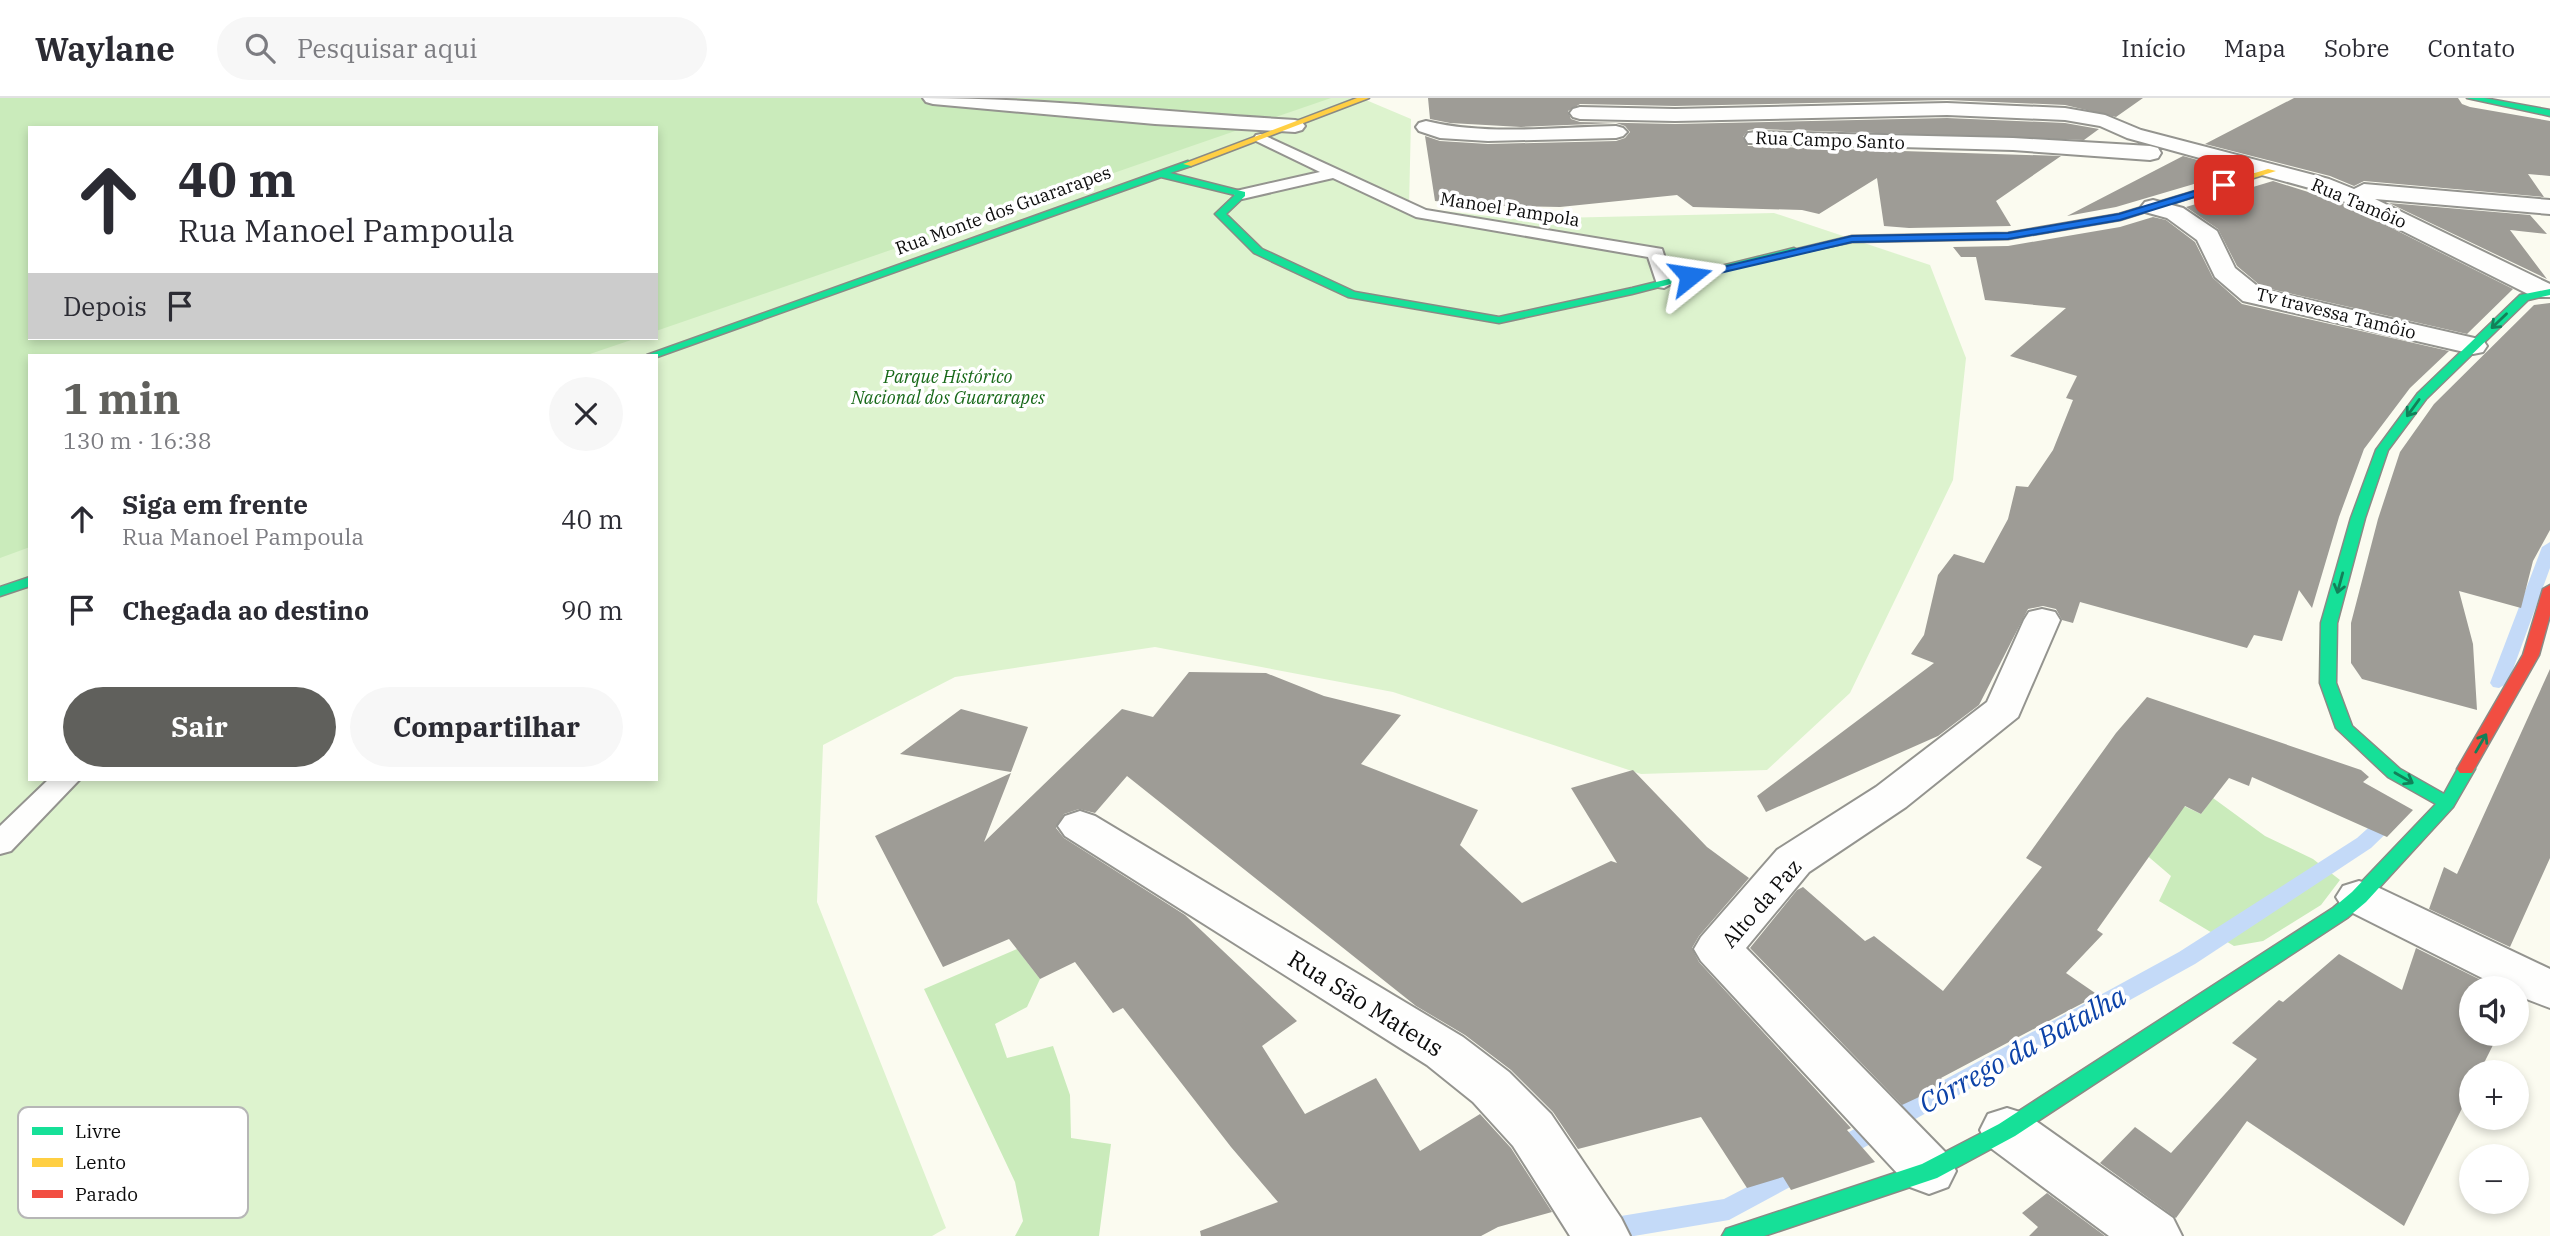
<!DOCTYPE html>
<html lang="pt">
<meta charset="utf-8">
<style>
body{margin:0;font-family:"IBM Plex Serif",serif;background:#f7f7f7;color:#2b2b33;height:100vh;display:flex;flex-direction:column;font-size:26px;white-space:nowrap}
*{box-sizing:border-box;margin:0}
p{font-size:23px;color:#7c7c81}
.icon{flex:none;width:38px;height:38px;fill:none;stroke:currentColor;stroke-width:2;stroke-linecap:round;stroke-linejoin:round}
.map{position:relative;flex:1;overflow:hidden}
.drawer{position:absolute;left:28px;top:256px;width:630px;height:427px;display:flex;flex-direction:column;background:#fff;border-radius:0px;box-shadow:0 4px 10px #0003}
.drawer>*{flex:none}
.banner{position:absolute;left:28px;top:28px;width:630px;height:214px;border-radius:0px;box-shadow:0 4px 10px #0003;background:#fff;color:#2b2b33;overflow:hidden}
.controls{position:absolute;left:2459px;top:878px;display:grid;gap:14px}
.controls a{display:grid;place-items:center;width:70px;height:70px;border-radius:50%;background:#fff;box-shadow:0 4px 10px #0003;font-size:35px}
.pin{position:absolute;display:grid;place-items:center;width:60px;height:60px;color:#fff;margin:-30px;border-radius:14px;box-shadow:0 4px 10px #0006}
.me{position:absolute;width:77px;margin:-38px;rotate:75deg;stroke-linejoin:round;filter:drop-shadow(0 0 5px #0008)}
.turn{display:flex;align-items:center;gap:24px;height:147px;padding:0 35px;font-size:32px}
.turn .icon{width:91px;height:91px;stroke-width:2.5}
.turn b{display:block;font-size:49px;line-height:60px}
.then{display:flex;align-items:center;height:66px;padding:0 35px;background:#0003;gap:14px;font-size:26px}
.round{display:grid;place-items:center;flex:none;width:74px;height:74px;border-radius:37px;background:#f7f7f7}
.summary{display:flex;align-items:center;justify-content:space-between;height:119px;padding:0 35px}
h1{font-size:42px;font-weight:800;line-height:52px;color:#60605c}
.action{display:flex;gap:14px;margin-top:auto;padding:14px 35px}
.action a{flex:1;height:80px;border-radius:42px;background:#60605c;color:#fff;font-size:28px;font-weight:800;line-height:80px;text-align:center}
.action a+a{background:#f7f7f7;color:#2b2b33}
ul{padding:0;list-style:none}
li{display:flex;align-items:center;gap:21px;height:91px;padding:0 35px}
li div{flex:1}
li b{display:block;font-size:26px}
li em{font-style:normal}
header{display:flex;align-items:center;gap:42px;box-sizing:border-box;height:98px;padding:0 35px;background:#fff;border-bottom:2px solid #e1e1e2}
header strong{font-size:33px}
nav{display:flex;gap:38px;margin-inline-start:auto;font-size:24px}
.search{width:490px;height:63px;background:#f7f7f7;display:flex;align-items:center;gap:18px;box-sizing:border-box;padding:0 24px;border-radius:38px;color:#7c7c81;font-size:26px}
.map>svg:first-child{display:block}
.green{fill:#ddf3ce;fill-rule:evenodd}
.forest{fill:#caebbb}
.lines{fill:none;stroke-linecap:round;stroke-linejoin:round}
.stream{fill:#c4daf8;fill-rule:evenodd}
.building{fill:#9e9c96}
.lane-casing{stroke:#94948f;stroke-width:4}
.street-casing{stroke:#94948f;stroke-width:4}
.fast-casing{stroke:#8a8a85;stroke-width:3}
.slow-casing{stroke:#8a8a85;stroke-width:3}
.jam-casing{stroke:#8a8a85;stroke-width:3}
.lane{fill:#fefefd;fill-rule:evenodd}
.street{fill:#fefefd;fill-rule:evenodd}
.fast{fill:#16e098;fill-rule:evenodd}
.slow{fill:#ffcf43;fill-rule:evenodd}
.jam{fill:#f24e42;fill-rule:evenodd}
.oneway{stroke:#128159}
.route{fill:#1a73e8;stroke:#114b97;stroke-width:2}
.labels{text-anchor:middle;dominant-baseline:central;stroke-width:7;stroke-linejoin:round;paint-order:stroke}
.far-street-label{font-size:18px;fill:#0c0c0c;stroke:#fff}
.far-park-label{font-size:18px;font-style:italic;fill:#186919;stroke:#fff}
.street-label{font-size:21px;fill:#0c0c0c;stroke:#fff}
.near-street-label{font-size:24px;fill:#0c0c0c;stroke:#fff}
.near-water-label{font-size:28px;font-style:italic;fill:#0c42a8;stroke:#fff}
.key{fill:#fff;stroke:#b6b6b6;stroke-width:2}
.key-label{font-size:19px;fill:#0c0c0c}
</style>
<header>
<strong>Waylane</strong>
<div class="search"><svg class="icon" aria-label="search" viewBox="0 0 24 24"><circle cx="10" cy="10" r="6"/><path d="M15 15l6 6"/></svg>Pesquisar aqui</div>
<nav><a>Início</a><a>Mapa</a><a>Sobre</a><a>Contato</a></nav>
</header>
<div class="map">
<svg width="2550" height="1138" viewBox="0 0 2550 1138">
<rect width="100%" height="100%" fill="#fbfbf0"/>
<path class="green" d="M0 0H1371L1366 2 1411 21 1409 109 1514 121 1774 115 1930 167 1966 260 1953 382 1850 595 1767 672 1641 676 1393 594 1155 549 955 579 823 647 817 804 946 1130 932 1138H0ZM30 30H656V240H30ZM30 257H656V681H30Z"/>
<path class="forest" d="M0 0H1331L656 233V30H30V240H637L587 257H30V449L0 460Z
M2213 700 2265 738 2313 761 2340 782 2321 807 2263 843 2234 848 2159 803 2171 778 2130 743 2169 701 2201 716Z
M1017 851 1040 881 1027 909 995 926 1007 960 1053 948 1070 997 1071 1040 1111 1046 1099 1138H1015L1023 1123 1015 1084 924 891Z"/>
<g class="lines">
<path class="stream" d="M2550 444V470L2508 585 2499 590 2493 589 2490 585 2542 449Z
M2393 712 2400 714 2403 719 2371 750 2195 866 1845 1060 1836 1063 1827 1060 1824 1053 1827 1046 2179 854 2357 740 2386 714Z
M1805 1059 1814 1062 1817 1069 1814 1076 1729 1122 1634 1138H1615L1608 1129 1612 1121 1621 1118 1724 1101Z"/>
</g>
<path class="building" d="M1428 0H2143L2116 19 2065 7 1947 2 1675 8 1580 6 1568 13 1571 21 1580 24 1675 26 1947 20 2065 25 2099 31 2084 42 1756 31 1748 32 1743 39 1748 48 2061 58 1996 103 2011 128 1909 130 1884 128 1877 80 1819 116 1802 112 1693 109 1677 97 1560 109 1461 107 1435 103 1425 38 1440 43 1488 46 1616 43 1625 40 1630 34 1625 28 1616 25 1521 29 1450 25 1430 21Z
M2294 0H2458L2462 6 2470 9 2550 23V78L2528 76 2544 99 2364 83 2354 88 2330 78 2205 46Z
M2183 58 2238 73 2116 109 2067 118Z
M2273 83 2340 104 2513 191 2467 236 2262 189 2237 168 2218 131 2186 109Z
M2389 105 2530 117 2547 136 2510 132 2547 181Z
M2153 119 2166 122 2195 144 2213 180 2242 206 2449 253 2410 290 2364 351 2339 419 2312 510 2299 492 2282 543 2254 537 2247 550 2080 504 2073 525 2062 522 2056 511 2043 508 2028 511 1979 607 1938 638 1766 714 1757 698 1934 565 1911 556 1924 537 1938 477 1954 456 1984 465 2008 421 2016 388 2028 389 2053 352 2073 302 2066 300 2077 278 2010 258 2066 210 1985 202 1976 159H1961L1953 149 2008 148 2120 129Z
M2550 205V432L2533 463 2521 510 2459 493 2473 546 2477 612 2362 581 2351 565V525L2378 421 2400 354 2434 306 2534 207Z
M2550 571V760L2510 849 2429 811 2444 769 2457 776Z
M1189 574 1266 575 1324 598 1401 617 1361 666 1478 712 1460 747 1522 805 1611 763 1617 765 1571 690 1633 672 1707 749 1749 780 1699 838 1692 850 1699 864 1851 1030 1847 1032 1875 1064 1791 1092 1783 1079 1747 1090 1701 1019 1578 1051 1553 1014 1511 972 1465 937 1416 908 1127 678 1095 715 1079 711 1064 716 1056 730 1064 740 1185 817 1297 923 1262 948 1305 1016 1376 980 1420 1053 1480 1016 1511 1050 1552 1114 1498 1129 1481 1138H1201L1200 1133 1278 1104 1231 1049 1123 910 1113 915 1075 864 1040 881 1009 841 943 869 875 738 1011 675 984 744 1122 611 1153 619Z
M2147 599 2361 672 2369 679 2363 684 2413 712 2387 739 2252 679 2249 688 2229 680 2201 716 2185 708 2097 832 2103 836 2066 875 2098 897 1941 980 1947 986 1902 1007 1750 850 1797 792 1803 789 1865 843 1874 838 1943 893 2042 769 2026 760 2116 635Z
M961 611 1028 629 1011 674 900 656Z
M2416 850 2493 888 2492 891H2471V936H2492L2497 939 2479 975H2471V992L2404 1128 2247 1023 2176 1120 2100 1065 2135 1029 2171 1055 2257 961 2232 945 2279 902 2283 904 2339 856 2402 892Z
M2047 1095 2105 1138H2029L2038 1129 2022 1115Z"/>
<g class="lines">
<defs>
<path id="lane" d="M1261 36 1426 112 1662 151 1673 185 1664 190 1658 189 1648 159 1416 119 1333 80 1242 101 1236 99 1234 96 1236 93 1320 74 1256 43 1254 40 1256 37Z
M49 681H80L11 753 0 756V728Z"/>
<path id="street" d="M923 0C1047 0 1171 15 1295 22L1302 24 1305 28 1302 32 1295 34 1155 26 933 6 926 4Z
M1947 5 2065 10 2105 17 2141 32 2329 81 2354 91 2364 86 2550 102V116L2375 101 2550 186V199H2534L2341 102 2313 91 2127 40 2100 28 2065 22 1947 17 1675 23 1580 21 1573 19 1570 15 1573 11 1580 9 1675 11Z
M1426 23C1487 38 1554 29 1616 28L1623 30 1627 34 1623 38 1616 40 1488 43 1440 40 1419 33 1416 29 1419 25Z
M1756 34 2013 40 2150 48 2158 50 2161 55 2158 60 2150 62 2013 52 1748 45 1745 40 1748 35Z
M2153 102 2183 110 2217 133 2235 170 2261 191 2483 242 2487 248 2483 254 2473 256 2243 203 2215 179 2197 142 2167 120 2145 114 2141 109 2145 104Z
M2042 511 2055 514 2060 522 2018 619 1906 709 1809 774 1746 850 1948 1057 1956 1073 1948 1089 1929 1096 1910 1089 1701 863 1694 851 1701 839 1777 752 1876 689 1987 604 2024 522 2029 514Z
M1080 713 1095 718 1463 939 1509 974 1551 1016 1621 1120 1630 1138H1570L1513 1048 1473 1004 1427 967 1065 738 1058 728 1065 718Z
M2359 783 2375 788 2550 871V910L2516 897V891H2504L2343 810 2336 799 2343 788Z
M2007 1010 2026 1016 2173 1120 2182 1138H2109L1988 1048 1980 1032 1988 1016Z"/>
<path id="fast" d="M2467 0H2484L2550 12V18Z
M1188 63 1193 66 1191 68 1170 75 1245 94V98L1226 116 1262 151 1355 194 1499 219 1632 190 1794 150 1799 153 1632 196 1499 225 1348 199 1254 155 1215 116 1235 97 1161 79 657 259 647 257Z
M2550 191V197L2528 202 2426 301 2388 352 2365 420 2337 525 2336 585 2352 628 2400 671 2444 696 2460 667H2472L2475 671 2453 709 2366 804 2347 820 2015 1038 1937 1080 1764 1138H1722L1726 1131 1922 1066 1999 1026 2333 810 2352 794 2436 706 2388 679 2336 630 2320 585 2321 525 2351 420 2376 352 2418 295 2520 197Z
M30 479V488L0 498V489Z"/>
<path id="slow" d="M1357 0H1369L1191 68 1183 66Z
M2268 71 2276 73 2120 122 2008 141 1852 144 1794 156 1789 153 1852 138 2008 135 2119 116Z"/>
<path id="jam" d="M2550 487V517L2539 557 2472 675H2460L2457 671 2523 557 2543 491Z"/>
</defs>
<use href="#lane" class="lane-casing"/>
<use href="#street" class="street-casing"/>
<use href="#fast" class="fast-casing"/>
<use href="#slow" class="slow-casing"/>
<use href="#jam" class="jam-casing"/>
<use href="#lane" class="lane"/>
<use href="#street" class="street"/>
<use href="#fast" class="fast"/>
<use href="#slow" class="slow"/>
<use href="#jam" class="jam"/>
</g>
<defs><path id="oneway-shaft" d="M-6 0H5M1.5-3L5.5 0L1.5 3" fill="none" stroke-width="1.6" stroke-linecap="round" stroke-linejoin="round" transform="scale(1.75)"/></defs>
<g class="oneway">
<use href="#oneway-shaft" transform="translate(2499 223) rotate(136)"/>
<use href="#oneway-shaft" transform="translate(2413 310) rotate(126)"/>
<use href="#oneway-shaft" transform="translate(2340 485) rotate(105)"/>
<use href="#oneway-shaft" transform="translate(2481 645) rotate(-60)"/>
<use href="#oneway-shaft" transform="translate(2404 680) rotate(30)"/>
</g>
<path class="route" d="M2224 84 2228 87 2227 89 2120 122 2008 141 1852 144 1690 182 1685 178 1852 138 2008 135 2119 116Z"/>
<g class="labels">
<g class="far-street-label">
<text transform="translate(1830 42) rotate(2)">Rua Campo Santo</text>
<text transform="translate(2359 105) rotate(23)">Rua Tamôio</text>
<text transform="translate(1510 111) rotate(9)">Manoel Pampola</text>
<text transform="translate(1003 112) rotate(-20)">Rua Monte dos Guararapes</text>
<text transform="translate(2336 215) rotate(14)">Tv travessa Tamôio</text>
</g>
<g class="far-park-label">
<text x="948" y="278">Parque Histórico<tspan x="948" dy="21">Nacional dos Guararapes</tspan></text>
</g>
<g class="street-label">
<text transform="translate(1761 805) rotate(-49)">Alto da Paz</text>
</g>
<g class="near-street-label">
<text transform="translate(1366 905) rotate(32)">Rua São Mateus</text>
</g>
<g class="near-water-label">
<text transform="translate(2022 951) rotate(-29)">Córrego da Batalha</text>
</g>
</g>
<rect x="18" y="1009" width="230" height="111" rx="10" class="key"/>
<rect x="32" y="1029" width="31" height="8" fill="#16e098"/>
<rect x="32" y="1060" width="31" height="9" fill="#ffcf43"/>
<rect x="32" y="1092" width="31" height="8" fill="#f24e42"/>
<g class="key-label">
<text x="75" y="1040">Livre</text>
<text x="75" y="1071">Lento</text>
<text x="75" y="1103">Parado</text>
</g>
</svg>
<div class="controls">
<a><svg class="icon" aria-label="sound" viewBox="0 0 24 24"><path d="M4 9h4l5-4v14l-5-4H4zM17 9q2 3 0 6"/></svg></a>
<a>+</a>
<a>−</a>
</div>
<div class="pin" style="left:2224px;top:87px;background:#d93025"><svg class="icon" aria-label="arrive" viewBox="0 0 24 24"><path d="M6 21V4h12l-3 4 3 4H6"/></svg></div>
<svg class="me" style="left:1690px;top:178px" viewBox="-20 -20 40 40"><path d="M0-17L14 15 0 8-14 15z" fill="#1a73e8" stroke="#fff" stroke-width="4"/></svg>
<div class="banner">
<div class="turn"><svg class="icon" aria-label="ahead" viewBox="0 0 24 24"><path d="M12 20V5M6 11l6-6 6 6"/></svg><div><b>40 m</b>Rua Manoel Pampoula</div></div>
<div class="then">Depois<svg class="icon" aria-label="arrive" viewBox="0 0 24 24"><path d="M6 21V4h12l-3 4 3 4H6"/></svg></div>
</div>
<section class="drawer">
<div class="summary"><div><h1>1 min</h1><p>130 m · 16:38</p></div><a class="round"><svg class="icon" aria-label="close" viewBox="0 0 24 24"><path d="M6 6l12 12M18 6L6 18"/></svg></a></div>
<ul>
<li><svg class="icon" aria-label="ahead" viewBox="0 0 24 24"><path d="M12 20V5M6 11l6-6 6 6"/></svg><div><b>Siga em frente</b><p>Rua Manoel Pampoula</p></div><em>40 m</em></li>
<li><svg class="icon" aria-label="arrive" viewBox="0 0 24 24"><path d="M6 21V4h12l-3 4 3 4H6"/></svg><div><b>Chegada ao destino</b></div><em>90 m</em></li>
</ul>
<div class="action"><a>Sair</a><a>Compartilhar</a></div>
</section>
</div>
